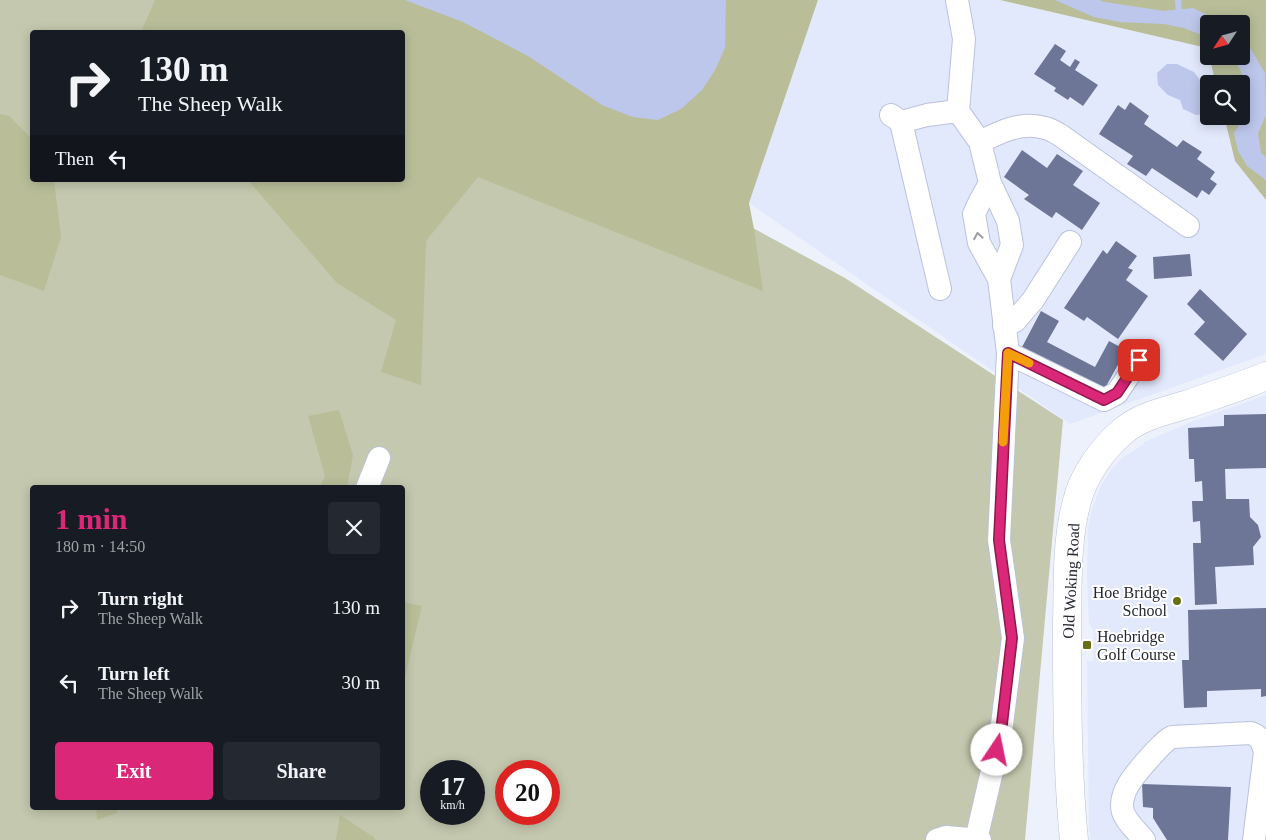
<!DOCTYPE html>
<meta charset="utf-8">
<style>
body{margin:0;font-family:Georgia,serif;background:#242831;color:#f1f3f6;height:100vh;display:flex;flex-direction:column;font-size:19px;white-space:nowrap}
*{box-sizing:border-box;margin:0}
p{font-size:16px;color:#9ea1a6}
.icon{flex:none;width:28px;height:28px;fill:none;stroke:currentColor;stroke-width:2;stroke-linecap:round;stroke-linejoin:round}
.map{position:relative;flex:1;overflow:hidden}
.side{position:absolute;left:30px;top:485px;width:375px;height:325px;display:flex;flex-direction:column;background:#171b24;border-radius:5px;box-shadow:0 2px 12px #0003}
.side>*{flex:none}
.banner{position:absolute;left:30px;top:30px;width:375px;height:152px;border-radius:5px;box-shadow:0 2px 12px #0003;background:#171b24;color:#f1f3f6;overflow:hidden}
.needle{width:32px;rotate:234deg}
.tools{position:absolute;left:1200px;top:15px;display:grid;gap:10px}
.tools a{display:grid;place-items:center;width:50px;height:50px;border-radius:5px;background:#171b24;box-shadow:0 2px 12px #0003;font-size:25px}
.speed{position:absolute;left:420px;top:760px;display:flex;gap:10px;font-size:25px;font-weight:700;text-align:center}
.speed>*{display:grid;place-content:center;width:65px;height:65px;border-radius:50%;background:#171b24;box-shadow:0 2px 12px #0003;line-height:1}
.speed small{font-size:12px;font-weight:400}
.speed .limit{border:8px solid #d22;background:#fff;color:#111}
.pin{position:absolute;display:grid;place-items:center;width:42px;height:42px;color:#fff;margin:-21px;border-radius:10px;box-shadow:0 2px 8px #0006}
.me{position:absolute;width:55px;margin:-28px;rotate:11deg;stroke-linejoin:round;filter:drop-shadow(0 0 4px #0008)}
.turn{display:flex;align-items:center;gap:18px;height:105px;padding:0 25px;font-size:22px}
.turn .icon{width:65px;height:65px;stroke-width:2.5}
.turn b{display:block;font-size:35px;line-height:42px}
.then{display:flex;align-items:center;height:48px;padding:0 25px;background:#0003;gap:10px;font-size:19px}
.round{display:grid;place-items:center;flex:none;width:52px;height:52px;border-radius:5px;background:#242831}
.summary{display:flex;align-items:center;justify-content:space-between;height:85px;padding:0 25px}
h1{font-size:30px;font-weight:700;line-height:38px;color:#db2777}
.button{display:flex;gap:10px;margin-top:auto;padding:10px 25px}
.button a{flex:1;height:58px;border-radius:5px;background:#db2777;color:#fff;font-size:20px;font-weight:700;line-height:58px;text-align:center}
.button a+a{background:#242831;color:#f1f3f6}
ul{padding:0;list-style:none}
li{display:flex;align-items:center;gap:15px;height:75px;padding:0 25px}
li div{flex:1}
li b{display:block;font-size:19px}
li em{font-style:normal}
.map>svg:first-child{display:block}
.built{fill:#e3e9fd}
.green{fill:#c4c8ae;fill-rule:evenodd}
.forest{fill:#b9be99}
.water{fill:#bdc7eb}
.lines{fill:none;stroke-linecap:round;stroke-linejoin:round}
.stream{stroke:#bdc7eb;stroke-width:6}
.building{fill:#6d7696}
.minor-casing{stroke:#bac2db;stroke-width:24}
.major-casing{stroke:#bac2db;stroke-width:29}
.minor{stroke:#fff;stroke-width:22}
.major{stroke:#fff;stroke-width:28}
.oneway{stroke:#9d9ea3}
.route-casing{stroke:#8e194d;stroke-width:12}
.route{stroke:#db2777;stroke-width:9}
.slow{stroke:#f59e0b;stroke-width:9}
.poi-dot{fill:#687017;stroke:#fff;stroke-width:2}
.labels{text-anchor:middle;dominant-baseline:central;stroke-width:4;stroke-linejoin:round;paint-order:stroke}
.street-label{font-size:16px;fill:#252832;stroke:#fff}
.poi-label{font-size:16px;fill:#252832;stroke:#fff;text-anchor:end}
</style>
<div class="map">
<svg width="1266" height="840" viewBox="0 0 1266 840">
<rect width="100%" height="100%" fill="#edf1fb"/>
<path class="built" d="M818 0H999L1207 48 1216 84H1209V116H1224L1235 161 1266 200V354L1070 424 749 203Z
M1266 395V840H1090L1089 827 1087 661H1093L1094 632 1089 623 1087 579 1088 527 1092 509 1101 485 1111 470 1121 459 1144 444V442L1191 422Z"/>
<path class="green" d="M0 0H306L388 32H32V180H402L403 38 845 278 1063 420 1025 840H0ZM32 488H402V808H32ZM431 771H474V814H431ZM506 771H549V814H506Z"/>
<path class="forest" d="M155 0H818L749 203 754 229 763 291 478 177 426 241 421 385 381 372 396 320 337 283 248 180H402V32H141Z
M1000 0H1266V200L1235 161 1224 116H1241V84H1216L1209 56H1241V24H1209V56L1207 48Z
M0 114 9 116 32 139V180H54L61 237 44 291 0 275Z
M339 410 353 455 347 487H320L325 476 308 416Z
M403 602 422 606 403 685 402 602Z
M96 808H118L117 813 97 820Z
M340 815 375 838V840H336Z"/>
<path class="water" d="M405 0H726L725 48 715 70 702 90 681 109 658 120 633 117 602 105 528 56 463 22Z
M1055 0H1099L1105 2 1164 11 1193 8 1225 24H1209V38L1184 28 1164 24 1120 22 1094 17Z
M1241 39 1249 46 1265 73 1266 115 1258 133 1261 153 1266 157V180L1247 166 1238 151 1234 133C1238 127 1243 119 1245 112 1250 93 1244 71 1231 56H1241Z
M1167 64H1177L1194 72 1207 89 1209 103 1204 114 1196 115 1183 109 1180 100 1168 95 1158 85 1157 73Z"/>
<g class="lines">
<path class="stream" d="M1178 0 1179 16"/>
</g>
<path class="building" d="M1055 44 1066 51 1060 60 1070 67 1075 59 1080 62 1075 70 1098 85 1083 106 1070 97 1068 100 1054 91 1056 88 1034 74Z
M1130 102 1149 116 1144 124 1177 147 1183 140 1202 152 1197 159 1215 172 1210 179 1217 184 1209 195 1202 190 1197 198 1152 168 1146 176 1127 164 1133 156 1099 134 1118 105 1125 110Z
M1022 150 1047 168 1057 154 1083 171 1073 185 1100 203 1082 230 1056 212 1052 218 1024 199 1029 195 1004 177Z
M1116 241 1137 256 1128 268 1133 270 1126 280 1148 296 1118 339 1087 317 1084 321 1064 308 1103 250 1107 254Z
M1190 254 1192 276 1154 279 1153 257Z
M1200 289 1247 334 1223 361 1194 334 1205 322 1187 304Z
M1041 311 1059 321 1047 342 1095 367 1109 341 1126 350 1103 392 1021 349Z
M1266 414V468L1225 469 1226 499H1249L1250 517 1258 525 1261 537 1253 547 1254 565 1215 567 1217 604 1195 605 1193 543H1201L1200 521 1193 522 1192 501H1203L1202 481 1195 482 1194 459H1189L1188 428 1224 426V415Z
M1266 608V696L1261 697V689L1207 691V707L1184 708 1182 660H1189L1188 610Z
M1142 784 1231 787 1228 840H1167L1153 818V808L1143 807Z"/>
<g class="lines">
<defs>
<path id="minor" d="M957 0 964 39 958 111 980 142 990 183 1008 221 1012 245 999 279
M891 115 901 122 927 115 958 111
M901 122 940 289
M980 142C1000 132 1021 121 1045 128 1050 129 1055 132 1060 135L1188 226
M1004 326 1015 321 1033 300 1070 242
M1008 353 1104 400 1117 393 1139 360
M367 488 379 458
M937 840 946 837 980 840
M976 840 1001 732 1013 638 999 540 1008 353 999 279 979 243 974 214 980 201 990 183
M1144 840C1138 832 1126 822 1123 812 1117 791 1140 769 1152 755 1158 749 1164 741 1172 737L1251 733C1261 737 1262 742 1265 752L1254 840"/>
<path id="major" d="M1074 840C1067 769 1067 696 1067 625 1068 583 1066 541 1077 501 1083 476 1103 448 1122 432 1140 416 1166 411 1188 404 1214 395 1240 387 1266 376"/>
</defs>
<use href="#minor" class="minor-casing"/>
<use href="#major" class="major-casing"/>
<use href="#minor" class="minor"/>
<use href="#major" class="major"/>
</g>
<defs><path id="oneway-chevron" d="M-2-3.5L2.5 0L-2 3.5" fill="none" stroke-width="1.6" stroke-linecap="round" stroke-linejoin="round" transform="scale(1.25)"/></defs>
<use class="oneway" href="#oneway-chevron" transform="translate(978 236) rotate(-100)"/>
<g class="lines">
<defs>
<path id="route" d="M997 750 1001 732 1012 638 999 540 1008 353 1104 400 1117 393 1139 360"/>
</defs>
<use href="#route" class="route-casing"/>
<use href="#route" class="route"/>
<path class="slow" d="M1003 442 1008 353 1029 363"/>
</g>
<g class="poi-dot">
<circle cx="1177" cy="601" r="5"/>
<rect x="1082" y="640" width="10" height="10" rx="2.5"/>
</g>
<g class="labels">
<g class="street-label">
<text transform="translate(1071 581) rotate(-87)">Old Woking Road</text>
</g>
<g class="poi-label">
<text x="1167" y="592">Hoe Bridge<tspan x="1167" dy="18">School</tspan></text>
<text x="1097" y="636" text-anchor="start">Hoebridge<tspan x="1097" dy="18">Golf Course</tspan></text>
</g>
</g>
</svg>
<div class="tools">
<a><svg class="needle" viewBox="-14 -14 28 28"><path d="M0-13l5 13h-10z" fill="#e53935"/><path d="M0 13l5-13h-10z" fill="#9ea1a6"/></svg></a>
<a><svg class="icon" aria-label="search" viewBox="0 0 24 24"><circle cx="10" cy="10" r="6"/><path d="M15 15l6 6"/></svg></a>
</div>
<div class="speed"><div>17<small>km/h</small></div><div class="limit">20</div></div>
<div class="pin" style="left:1139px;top:360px;background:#d93025"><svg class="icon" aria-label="arrive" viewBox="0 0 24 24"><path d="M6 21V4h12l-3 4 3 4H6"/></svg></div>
<svg class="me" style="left:997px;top:750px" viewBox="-20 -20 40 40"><circle r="19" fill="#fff"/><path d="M0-13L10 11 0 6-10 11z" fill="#db2777"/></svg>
<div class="banner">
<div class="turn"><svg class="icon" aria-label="right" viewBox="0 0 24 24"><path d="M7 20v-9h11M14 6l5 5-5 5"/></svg><div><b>130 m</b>The Sheep Walk</div></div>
<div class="then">Then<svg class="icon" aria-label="left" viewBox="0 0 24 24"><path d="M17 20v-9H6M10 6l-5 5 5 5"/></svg></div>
</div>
<section class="side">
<div class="summary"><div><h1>1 min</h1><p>180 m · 14:50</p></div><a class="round"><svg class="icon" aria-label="close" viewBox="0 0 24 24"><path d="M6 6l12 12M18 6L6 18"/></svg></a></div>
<ul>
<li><svg class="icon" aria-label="right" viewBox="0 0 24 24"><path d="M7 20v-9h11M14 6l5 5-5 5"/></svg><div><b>Turn right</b><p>The Sheep Walk</p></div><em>130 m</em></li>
<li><svg class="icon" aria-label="left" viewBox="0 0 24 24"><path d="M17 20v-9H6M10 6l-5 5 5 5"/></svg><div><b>Turn left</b><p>The Sheep Walk</p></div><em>30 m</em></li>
</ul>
<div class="button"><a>Exit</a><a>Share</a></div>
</section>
</div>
